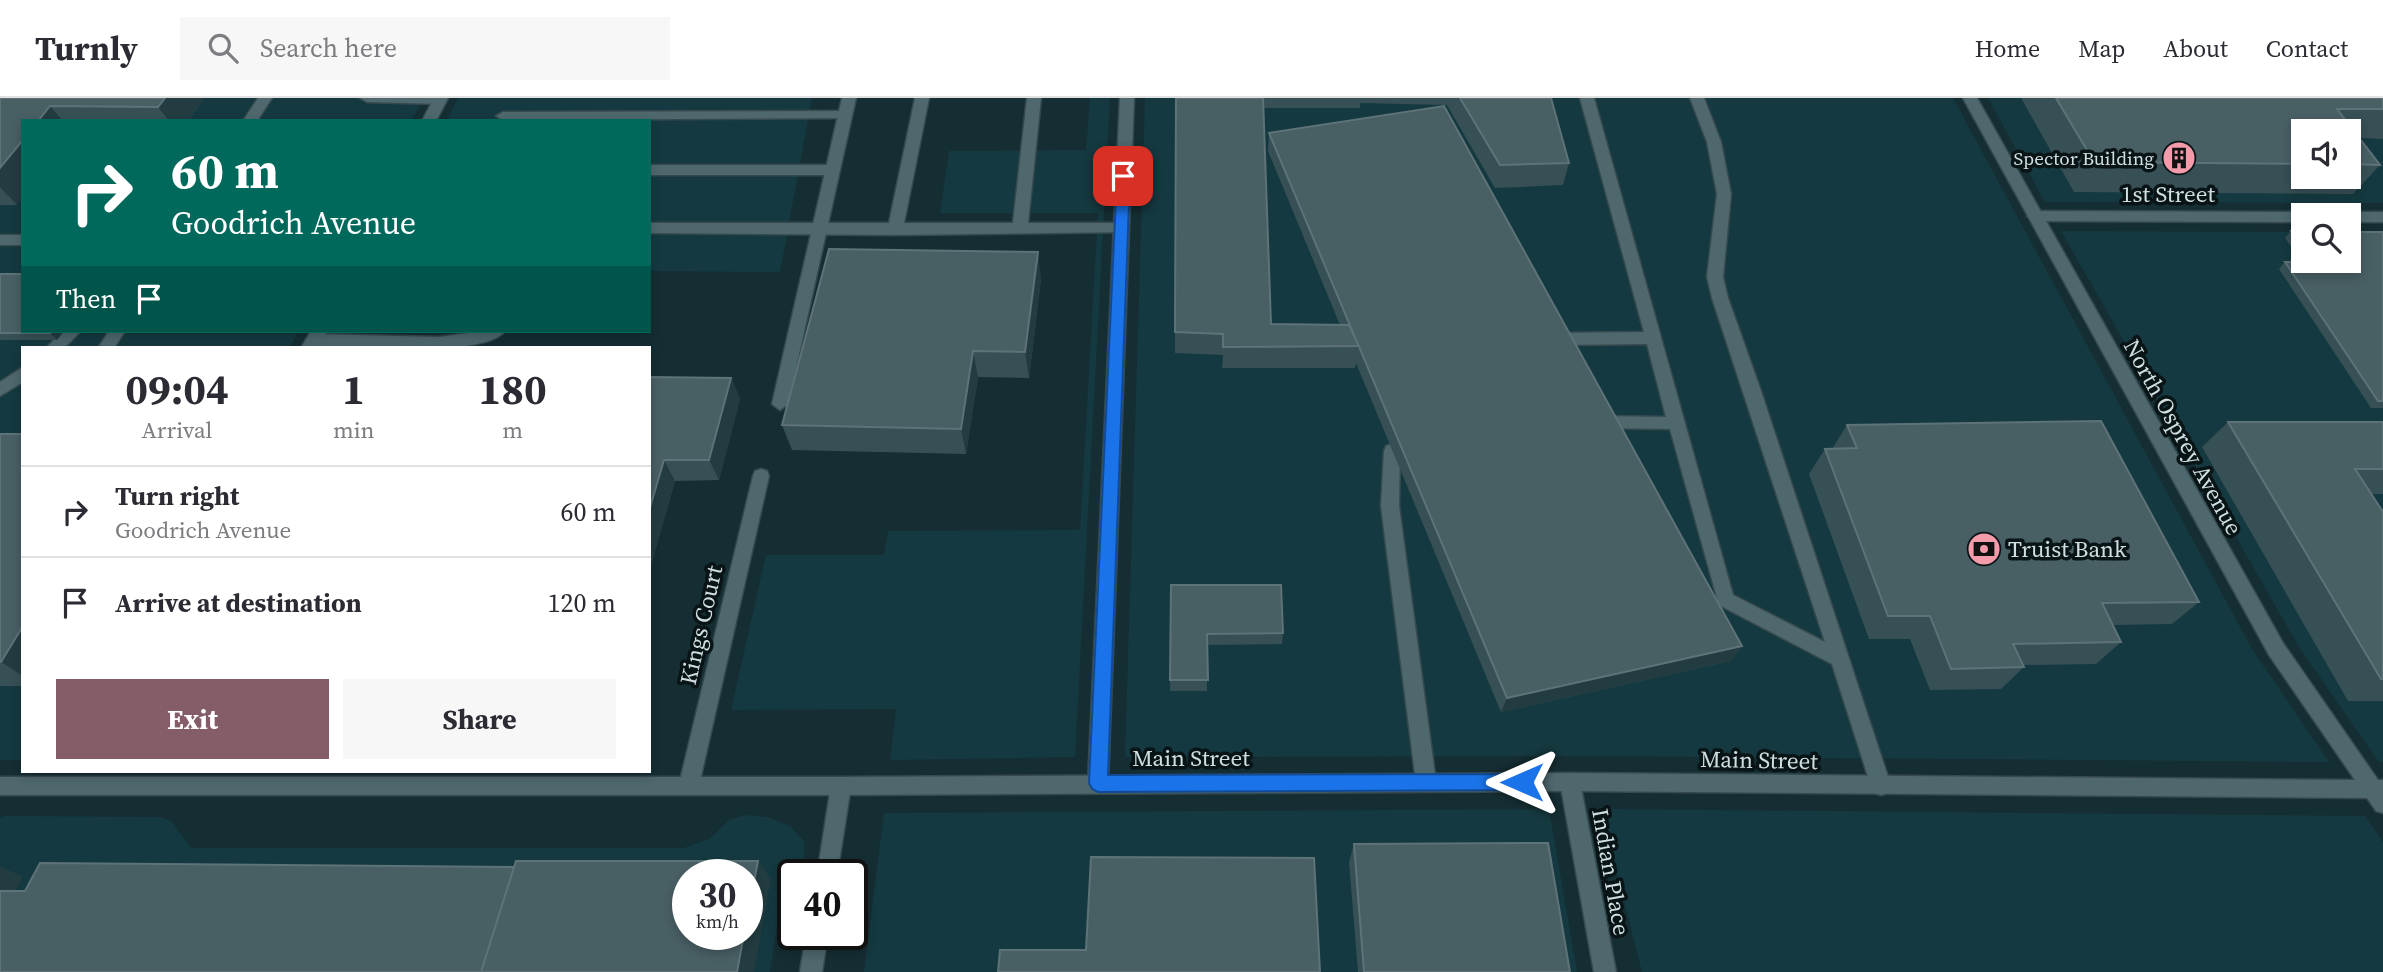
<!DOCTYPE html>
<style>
body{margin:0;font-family:"Source Serif 4",serif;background:#f7f7f7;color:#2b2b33;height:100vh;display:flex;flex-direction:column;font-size:26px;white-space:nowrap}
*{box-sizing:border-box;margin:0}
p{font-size:23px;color:#7c7c81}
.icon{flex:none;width:38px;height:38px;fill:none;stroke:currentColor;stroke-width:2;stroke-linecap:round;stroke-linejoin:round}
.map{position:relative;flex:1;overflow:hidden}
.side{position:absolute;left:21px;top:248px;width:630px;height:427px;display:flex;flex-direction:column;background:#fff;border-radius:0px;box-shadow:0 4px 10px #0003}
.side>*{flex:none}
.guide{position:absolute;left:21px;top:21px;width:630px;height:214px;border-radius:0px;box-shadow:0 4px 10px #0003;background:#00695c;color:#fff;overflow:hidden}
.fabs{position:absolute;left:2291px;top:21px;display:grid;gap:14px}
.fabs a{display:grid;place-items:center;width:70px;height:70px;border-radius:0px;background:#fff;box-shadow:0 4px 10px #0003;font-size:35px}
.speed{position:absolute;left:672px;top:761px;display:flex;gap:14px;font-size:35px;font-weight:700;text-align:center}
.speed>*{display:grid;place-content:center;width:91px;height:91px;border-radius:50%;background:#fff;box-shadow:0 4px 10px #0003;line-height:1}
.speed small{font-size:18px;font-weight:400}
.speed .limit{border:4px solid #111;border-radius:10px;background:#fff;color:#111}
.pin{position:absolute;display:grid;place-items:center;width:60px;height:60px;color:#fff;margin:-30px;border-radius:14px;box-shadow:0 4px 10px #0006}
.me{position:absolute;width:77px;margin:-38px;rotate:270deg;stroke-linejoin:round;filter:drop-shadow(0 0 5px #0008)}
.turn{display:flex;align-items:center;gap:24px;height:147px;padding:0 35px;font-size:32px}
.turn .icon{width:91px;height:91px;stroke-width:2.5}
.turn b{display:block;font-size:49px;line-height:60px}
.then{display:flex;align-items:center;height:66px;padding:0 35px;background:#0003;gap:14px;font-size:26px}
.eta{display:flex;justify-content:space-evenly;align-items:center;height:119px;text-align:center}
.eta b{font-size:42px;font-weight:700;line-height:49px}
.cta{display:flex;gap:14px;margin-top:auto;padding:14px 35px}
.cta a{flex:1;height:80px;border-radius:0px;background:#855d69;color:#fff;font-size:28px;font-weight:700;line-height:80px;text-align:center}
.cta a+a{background:#f7f7f7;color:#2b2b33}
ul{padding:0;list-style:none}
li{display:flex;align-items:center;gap:21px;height:91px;padding:0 35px;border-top:2px solid #e1e1e2}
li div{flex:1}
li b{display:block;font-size:26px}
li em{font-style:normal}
header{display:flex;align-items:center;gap:42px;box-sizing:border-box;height:98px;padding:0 35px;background:#fff;border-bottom:2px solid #e1e1e2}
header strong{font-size:33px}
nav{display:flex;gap:38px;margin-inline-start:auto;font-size:24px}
.search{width:490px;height:63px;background:#f7f7f7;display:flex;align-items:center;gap:18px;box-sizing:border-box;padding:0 24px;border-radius:0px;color:#7c7c81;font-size:26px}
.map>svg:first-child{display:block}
.built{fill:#153940;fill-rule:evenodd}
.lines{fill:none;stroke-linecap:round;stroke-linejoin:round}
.lane-casing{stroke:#364a4e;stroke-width:3}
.street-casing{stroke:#364a4e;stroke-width:3}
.secondary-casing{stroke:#364a4e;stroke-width:3}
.lane{fill:#4e686e;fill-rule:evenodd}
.street{fill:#4e686e;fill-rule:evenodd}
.secondary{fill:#4e686e;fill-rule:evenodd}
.wall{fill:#375055;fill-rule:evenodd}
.shaded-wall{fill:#233c41}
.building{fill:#485f64;stroke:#5d7377;stroke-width:2}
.route{fill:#1a73e8;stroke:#114b97;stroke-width:2}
.labels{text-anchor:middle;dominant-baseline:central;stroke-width:7;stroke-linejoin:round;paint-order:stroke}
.far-poi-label{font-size:19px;fill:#d0dee1;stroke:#091416;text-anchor:end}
.street-label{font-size:23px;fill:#d0dee1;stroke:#091416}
.poi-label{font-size:23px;fill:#d0dee1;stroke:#091416;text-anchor:start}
</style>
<header>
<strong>Turnly</strong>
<div class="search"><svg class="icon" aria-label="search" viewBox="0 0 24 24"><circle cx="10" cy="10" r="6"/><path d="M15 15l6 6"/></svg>Search here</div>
<nav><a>Home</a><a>Map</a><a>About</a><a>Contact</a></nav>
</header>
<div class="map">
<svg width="2383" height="874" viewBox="0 0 2383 874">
<rect width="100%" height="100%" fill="#152e33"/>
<path class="built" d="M0 0H424L411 23H23V233H299L289 250H23V662H0Z
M458 0H812L780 174 649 173V23H447Z
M1090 0H1110L1075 659 890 662 896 611 731 612 766 457H884L888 433 1080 432 1098 115H940L949 53 1086 52Z
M1145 0H1953L2252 551 2329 664 1590 658 1125 659Z
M1988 0H2383V105L2045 104ZM2303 33H2348V79H2303Z
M2061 133 2303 134V163H2348L2383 134V664H2379L2299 549Z
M1549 711 1577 874H864L884 715Z
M1601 711 2365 718 2383 744V874H1642Z
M745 717 767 719 790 728 804 743V769L785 778 770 874H0V720L4 718 160 719 171 723 191 750H684L709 741 729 722ZM688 777H747V836H688Z"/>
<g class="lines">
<defs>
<path id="lane" d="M258 0H272L257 23H243Z
M360 0H445L447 2 440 6 367 4Z
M915 0H929L904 125H1013L1027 0H1041L1028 125H1121L1128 130 1126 134 895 137 649 135V125H889Z
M1580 0H1594L1733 497 1825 544 1712 200 1707 179 1717 96 1707 44 1690 0H1704L1721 44 1731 96 1723 179 1728 200 1761 293 1891 688 1888 695 1881 697 1874 695 1871 688 1832 566 1719 507 1670 331 1602 330 1594 324 1602 318 1666 319 1647 246 1557 247 1549 241 1557 235 1644 234Z
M845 13 850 14V20L503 22 496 18 503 14Z
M649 67H833L840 72 833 77H649Z
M0 137H23V147H0Z
M63 233H81L64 250H46Z
M109 233H125L114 250H98Z
M484 233H505C486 260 348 249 314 248L306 242 314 236 439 239Z
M23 269V284L0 298V284Z
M1392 346 1398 348 1400 353 1399 408 1436 684 1433 691 1426 693 1419 691 1416 684 1381 408 1384 353 1386 348Z"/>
<path id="street" d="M434 0H448L436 23H422Z
M842 0H856L788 306 780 312 772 306Z
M1120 0H1134L1108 685 1105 692 1098 694 1091 692 1088 685Z
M2034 113 2303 114 2309 117H2303V124L2034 123 2027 118Z
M2348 114H2383V124H2348V117H2342Z
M311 233H327L317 250H301Z
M761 371 767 373 769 378 699 687 696 694 689 696 682 694 679 687 753 378 755 373Z
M1570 675 1577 677 1580 684 1616 874H1594L1560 684 1563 677Z
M841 679 848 681 851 688 837 777H817L831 688 834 681Z
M806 836H828L822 874H800Z"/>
<path id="secondary" d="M1963 0H1977L2283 545 2378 682H2383V715L2376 713 2367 700 1570 693 841 697H0V679H841L1570 675 2355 682 2269 557Z"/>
</defs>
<use href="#lane" class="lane-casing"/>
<use href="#street" class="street-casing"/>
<use href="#secondary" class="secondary-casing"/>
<use href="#lane" class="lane"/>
<use href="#street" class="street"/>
<use href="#secondary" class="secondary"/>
</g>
<path class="wall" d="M0 0H204L188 23H23L17 107H0Z
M1176 0H1551L1569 65 1563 87 1495 90 1447 7 1360 5V10H1264L1271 226 1340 227 1268 53 1269 35 1742 548 1731 563 1501 614 1356 265 1355 270H1222L1223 257 1175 255Z
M2021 0H2383V41L2360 40 2380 67 2353 96 2074 94ZM2303 33H2348V79H2303Z
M2291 133H2303V163H2348L2383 134V310H2371L2279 171 2285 164H2302L2285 140Z
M0 176 64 233 57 242H0Z
M1041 181 1029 280 978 279 966 356 792 352 782 327Z
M649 279 731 280 740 301 719 382 675 383 649 474Z
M2228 324H2383V396H2371L2383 414V603H2348L2202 349Z
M1847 327 2199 504 2172 526 2113 527 2121 544 2096 566 2023 567 2024 569 2001 591 1930 592 1910 541H1869L1809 376 1825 351H1832Z
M0 336H23V588H0Z
M1171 487 1283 535 1282 546 1207 547V593H1170Z
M1354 746 1570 874H1358L1349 764Z"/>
<path class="shaded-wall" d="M165 0H204L188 23H169L158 9Z
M50 8 63 23H38Z
M23 42V99L17 107 0 89V70Z
M1038 154 1041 181 1029 280 1025 254Z
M52 233H64L57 242 50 235Z
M973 253 978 279 966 356 961 331Z
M731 280 740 301 719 382 709 362Z
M664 362 675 383 649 474V413Z
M23 528V578L1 564Z
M1742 548 1731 563 1501 614 1507 600Z
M758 763 771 781 754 874H737L744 836H747V819Z
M0 768 23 779 8 805 0 801Z"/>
<path class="building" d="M0 0H165L158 9 50 8 38 23H23V42L0 70Z
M1176 0H1263L1271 226 1349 227 1359 248 1223 249V236L1175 234Z
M1460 0H1551L1569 65 1500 67Z
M2056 0H2383V11H2337L2380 67 2348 66V33H2303V66L2094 64Z
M1444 8 1742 548 1507 600 1269 35Z
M2291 133H2303V150Z
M2348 134H2383V303H2378L2285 164 2348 163Z
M829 151 1038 154 1025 254 973 253 961 331 782 327Z
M0 176H23V233H52L50 235H0Z
M649 279 731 280 709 362H664L649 413Z
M2101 323 2199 504 2102 505 2121 544 2013 546 2024 569 1951 571 1930 518H1888L1825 351 1857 350 1847 327Z
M2228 324H2383V371H2355L2383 414V581H2381Z
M0 336H23V528L1 564H0Z
M1171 487H1281L1283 535 1207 536 1208 582H1170Z
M1548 745 1570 874H1364L1354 746Z
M1091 759 1314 760 1320 874H998L1000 852H1086Z
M516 763H758L747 819V777H688V836H744L737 874H481Z
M40 765 514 769 481 874H0V793H25Z"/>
<path class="route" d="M1123 74 1130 78 1108 677 1522 676 1528 678 1531 684 1528 690 1522 692 1098 694 1092 691 1089 685 1117 78Z"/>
<defs>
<symbol id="building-disc" viewBox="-11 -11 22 22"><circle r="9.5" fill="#f39aab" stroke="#091416"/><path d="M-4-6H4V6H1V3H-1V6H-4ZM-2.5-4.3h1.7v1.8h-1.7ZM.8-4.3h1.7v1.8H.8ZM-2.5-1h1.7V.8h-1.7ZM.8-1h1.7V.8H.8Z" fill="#111"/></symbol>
<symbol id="bank-disc" viewBox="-11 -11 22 22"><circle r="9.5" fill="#f39aab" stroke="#091416"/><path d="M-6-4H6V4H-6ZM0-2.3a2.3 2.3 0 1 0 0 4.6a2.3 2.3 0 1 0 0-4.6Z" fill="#111"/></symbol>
</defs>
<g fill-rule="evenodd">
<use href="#building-disc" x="2160" y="41" width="38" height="38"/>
<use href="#bank-disc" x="1965" y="432" width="38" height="38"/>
</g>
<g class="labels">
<g class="far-poi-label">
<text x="2154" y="60">Spector Building</text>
</g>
<g class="street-label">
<text x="2168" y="96">1st Street</text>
<text transform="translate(2183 339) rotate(61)">North Osprey Avenue</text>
<text transform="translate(701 527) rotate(-77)">Kings Court</text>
<text x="1191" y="660">Main Street</text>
<text transform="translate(1759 662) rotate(1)">Main Street</text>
<text transform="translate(1611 774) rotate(80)">Indian Place</text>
</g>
<g class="poi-label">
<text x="2008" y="451">Truist Bank</text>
</g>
</g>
</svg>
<div class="fabs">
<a><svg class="icon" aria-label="sound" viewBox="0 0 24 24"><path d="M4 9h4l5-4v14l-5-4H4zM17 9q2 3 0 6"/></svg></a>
<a><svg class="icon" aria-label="search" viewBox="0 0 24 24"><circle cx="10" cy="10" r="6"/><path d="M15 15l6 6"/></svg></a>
</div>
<div class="speed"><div>30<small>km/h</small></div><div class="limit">40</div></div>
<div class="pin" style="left:1123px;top:78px;background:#d93025"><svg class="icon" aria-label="arrive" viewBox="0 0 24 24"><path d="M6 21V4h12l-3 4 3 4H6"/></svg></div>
<svg class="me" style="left:1522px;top:684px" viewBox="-20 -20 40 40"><path d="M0-17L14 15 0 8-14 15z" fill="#1a73e8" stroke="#fff" stroke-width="4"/></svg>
<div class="guide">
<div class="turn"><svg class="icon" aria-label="right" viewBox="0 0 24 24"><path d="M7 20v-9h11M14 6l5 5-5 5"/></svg><div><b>60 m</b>Goodrich Avenue</div></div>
<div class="then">Then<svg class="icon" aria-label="arrive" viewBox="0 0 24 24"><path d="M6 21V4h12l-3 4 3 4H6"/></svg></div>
</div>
<section class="side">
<div class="eta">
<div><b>09:04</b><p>Arrival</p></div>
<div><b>1</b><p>min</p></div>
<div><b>180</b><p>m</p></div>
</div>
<ul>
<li><svg class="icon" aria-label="right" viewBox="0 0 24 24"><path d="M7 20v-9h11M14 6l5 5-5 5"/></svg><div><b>Turn right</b><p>Goodrich Avenue</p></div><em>60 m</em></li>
<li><svg class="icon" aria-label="arrive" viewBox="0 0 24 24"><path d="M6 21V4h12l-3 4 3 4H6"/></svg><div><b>Arrive at destination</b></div><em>120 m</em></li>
</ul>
<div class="cta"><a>Exit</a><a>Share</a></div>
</section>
</div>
